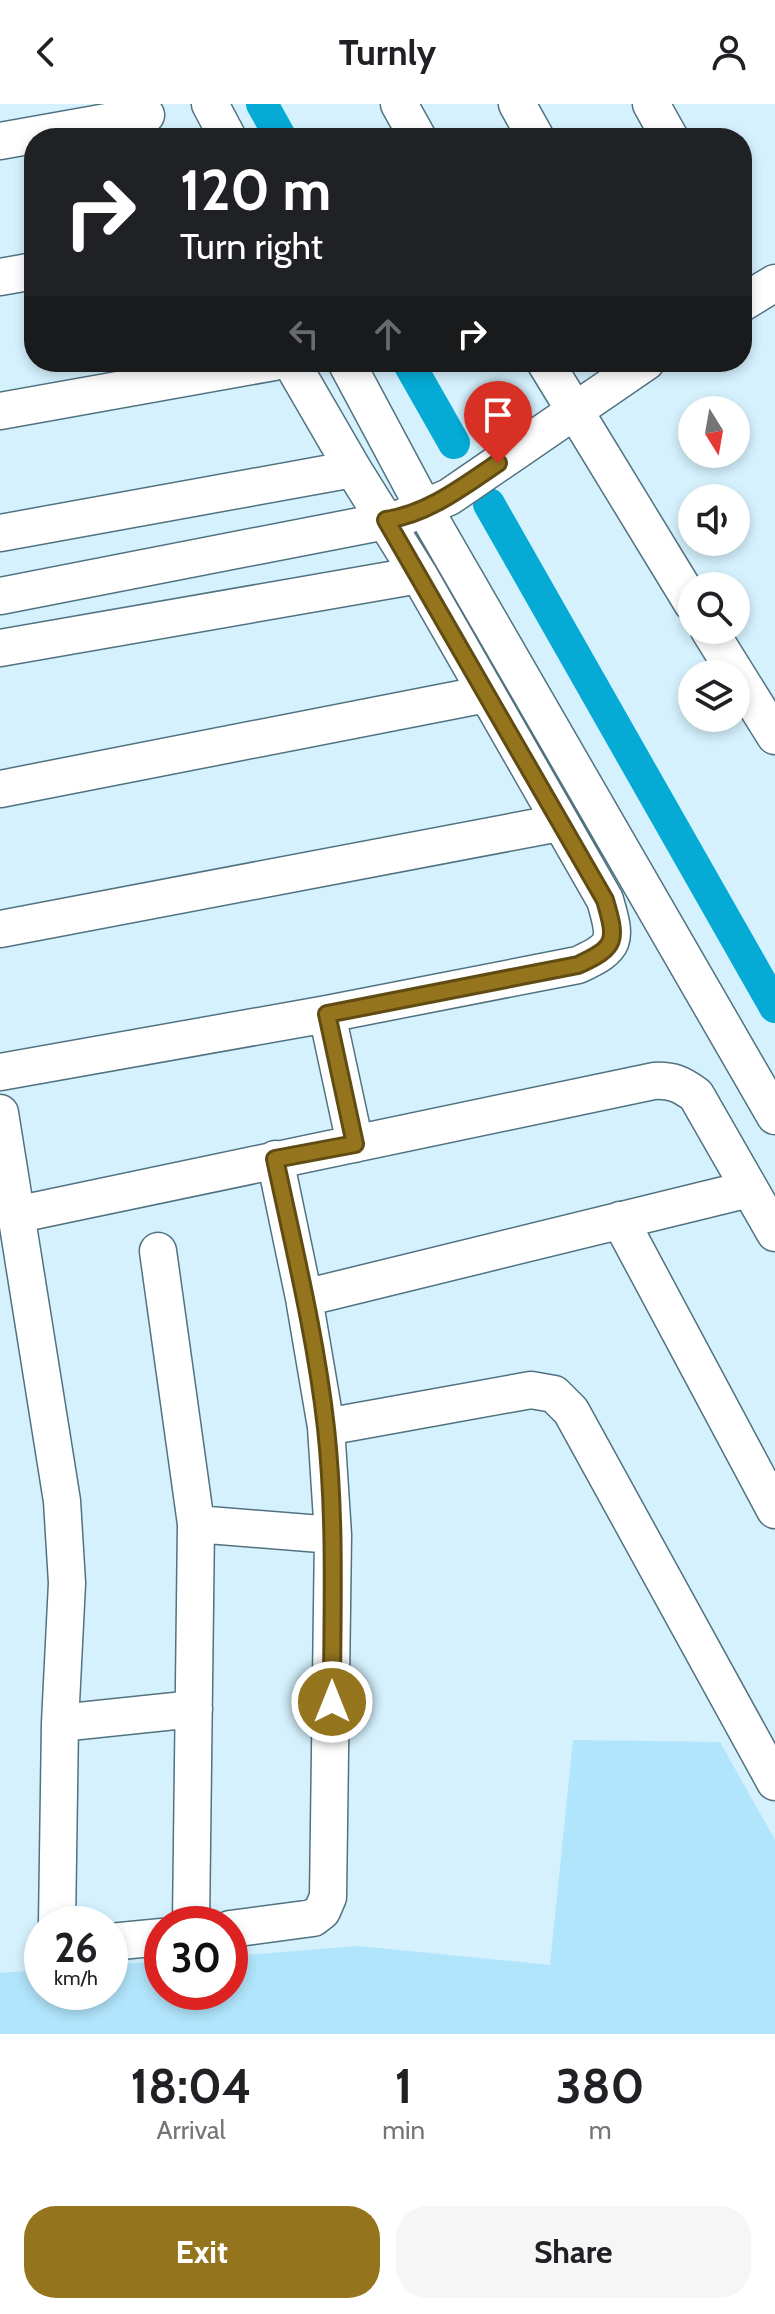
<!DOCTYPE html>
<style>
body{margin:0;font-family:Cabin,sans-serif;background:#f6f6f6;color:#202124;height:100vh;display:flex;flex-direction:column;font-size:30px;white-space:nowrap}
*{box-sizing:border-box;margin:0}
p{font-size:26px;color:#757577}
.icon{flex:none;width:44px;height:44px;fill:none;stroke:currentColor;stroke-width:2;stroke-linecap:round;stroke-linejoin:round}
.map{position:relative;height:1930px;overflow:hidden}
.drawer{display:flex;flex-direction:column;background:#fff;flex:1}
.drawer>*{flex:none}
.banner{position:absolute;left:24px;top:24px;width:728px;height:244px;border-radius:32px;box-shadow:0 4px 12px #0003;background:#202124;color:#fff;overflow:hidden}
.needle{width:52px;rotate:169deg}
.controls{position:absolute;left:678px;top:292px;display:grid;gap:16px}
.controls a{display:grid;place-items:center;width:72px;height:72px;border-radius:50%;background:#fff;box-shadow:0 4px 12px #0003;font-size:40px}
.speed{position:absolute;left:24px;top:1802px;display:flex;gap:16px;font-size:40px;font-weight:700;text-align:center}
.speed>*{display:grid;place-content:center;width:104px;height:104px;border-radius:50%;background:#fff;box-shadow:0 4px 12px #0003;line-height:1}
.speed small{font-size:20px;font-weight:400}
.speed .limit{border:12px solid #d22;background:#fff;color:#111}
.pin{position:absolute;display:grid;place-items:center;width:68px;height:68px;color:#fff;margin:-82px -34px;border-radius:50% 50% 50% 0;rotate:-45deg;box-shadow:0 0 8px #0007}
.pin .icon{rotate:45deg}
.me{position:absolute;width:88px;margin:-44px;rotate:0deg;stroke-linejoin:round;filter:drop-shadow(0 0 6px #0008)}
.turn{display:flex;align-items:center;gap:28px;height:168px;padding:0 24px;font-size:36px}
.turn .icon{width:104px;height:104px;stroke-width:2.5}
.turn b{display:block;font-size:56px;line-height:68px}
.lanes{display:flex;align-items:center;height:76px;padding:0 24px;background:#0003;justify-content:center;gap:40px;direction:ltr}
.lanes .off{opacity:.35}
.eta{display:flex;justify-content:space-evenly;align-items:center;height:136px;text-align:center}
.eta b{font-size:48px;font-weight:700;line-height:56px}
.primary-button{display:flex;gap:16px;margin-top:auto;padding:16px 24px}
.primary-button a{flex:1;height:92px;border-radius:32px;background:#94751d;color:#fff;font-size:32px;font-weight:700;line-height:92px;text-align:center}
.primary-button a+a{background:#f6f6f6;color:#202124}
header{display:flex;justify-content:space-between;align-items:center;height:104px;padding:0 24px;background:#fff;font-size:36px;font-weight:700}
.map>svg:first-child{display:block}
.grass{fill:#b1e5fb}
.lines{fill:none;stroke-linecap:round;stroke-linejoin:round}
.canal{stroke:#05aad5;stroke-width:32}
.minor-casing{stroke:#517280;stroke-width:39}
.minor{stroke:#fff;stroke-width:36}
.route-casing{stroke:#604c13;stroke-width:20}
.route{stroke:#94751d;stroke-width:14}
</style>
<header><svg class="icon" aria-label="back" viewBox="0 0 24 24"><path d="M15 5l-7 7 7 7"/></svg>Turnly<svg class="icon" aria-label="person" viewBox="0 0 24 24"><circle cx="12" cy="8" r="4"/><path d="M4 21q1-7 8-7t8 7"/></svg></header>
<div class="map">
<svg width="775" height="1930" viewBox="0 0 775 1930">
<rect width="100%" height="100%" fill="#d4f1fd"/>
<path class="grass" d="M573 1636 720 1638 775 1736V1930H0V1869L42 1866V1888H110V1861L162 1857V1888H230V1852L359 1842 550 1861Z"/>
<g class="lines">
<path class="canal" d="M262 0 281 34
M408 258 454 339
M489 400 775 903"/>
<defs>
<path id="minor" d="M210 0 228 34
M399 0 418 34
M517 0 536 34
M651 0 670 34
M0 37 146 11
M0 173 34 167
M742 199 775 179
M346 258 424 404 775 1012
M545 258 692 499
M0 307 274 258
M0 429 353 365
M0 492 401 414 449 393 646 258
M709 526 775 632
M0 544 419 471
M0 685 486 590
M0 825 559 719
M327 910 355 1040
M0 968 327 910 578 861C617 843 617 837 605 796L419 471 353 365 291 258
M0 1009 62 1397 67 1479 60 1619 57 1820
M15 1111 654 977C672 976 681 980 696 991L775 1129
M620 1116 775 1406
M158 1147 196 1420 191 1820
M304 1194 749 1085
M326 1323 531 1286 554 1290 571 1307 775 1678
M196 1420 333 1431
M60 1619 194 1605
M230 1825 313 1814 322 1807 328 1793 333 1431 326 1323 304 1194 275 1055
M110 1838 162 1833"/>
</defs>
<use href="#minor" class="minor-casing"/>
<use href="#minor" class="minor"/>
</g>
<g class="lines">
<defs>
<path id="route" d="M332 1598C332 1507 336 1415 326 1324 316 1234 294 1144 275 1055L355 1040 327 910 578 861C617 843 617 837 605 796L386 416C428 410 464 382 498 359"/>
</defs>
<use href="#route" class="route-casing"/>
<use href="#route" class="route"/>
</g>
</svg>
<div class="controls">
<a><svg class="needle" viewBox="-14 -14 28 28"><path d="M0-13l5 13h-10z" fill="#e53935"/><path d="M0 13l5-13h-10z" fill="#757577"/></svg></a>
<a><svg class="icon" aria-label="sound" viewBox="0 0 24 24"><path d="M4 9h4l5-4v14l-5-4H4zM17 9q2 3 0 6"/></svg></a>
<a><svg class="icon" aria-label="search" viewBox="0 0 24 24"><circle cx="10" cy="10" r="6"/><path d="M15 15l6 6"/></svg></a>
<a><svg class="icon" aria-label="layers" viewBox="0 0 24 24"><path d="M12 4l9 5-9 5-9-5zM3 14l9 5 9-5"/></svg></a>
</div>
<div class="speed"><div>26<small>km/h</small></div><div class="limit">30</div></div>
<div class="pin" style="left:498px;top:359px;background:#d93025"><svg class="icon" aria-label="arrive" viewBox="0 0 24 24"><path d="M6 21V4h12l-3 4 3 4H6"/></svg></div>
<svg class="me" style="left:332px;top:1598px" viewBox="-20 -20 40 40"><circle r="17" fill="#94751d" stroke="#fff" stroke-width="3"/><path d="M0-11L8 9 0 5-8 9z" fill="#fff"/></svg>
<div class="banner">
<div class="turn"><svg class="icon" aria-label="right" viewBox="0 0 24 24"><path d="M7 20v-9h11M14 6l5 5-5 5"/></svg><div><b>120 m</b>Turn right</div></div>
<div class="lanes"><svg class="icon off" aria-label="left" viewBox="0 0 24 24"><path d="M17 20v-9H6M10 6l-5 5 5 5"/></svg><svg class="icon off" aria-label="ahead" viewBox="0 0 24 24"><path d="M12 20V5M6 11l6-6 6 6"/></svg><svg class="icon" aria-label="right" viewBox="0 0 24 24"><path d="M7 20v-9h11M14 6l5 5-5 5"/></svg></div>
</div>
</div>
<section class="drawer">
<div class="eta">
<div><b>18:04</b><p>Arrival</p></div>
<div><b>1</b><p>min</p></div>
<div><b>380</b><p>m</p></div>
</div>
<div class="primary-button"><a>Exit</a><a>Share</a></div>
</section>
